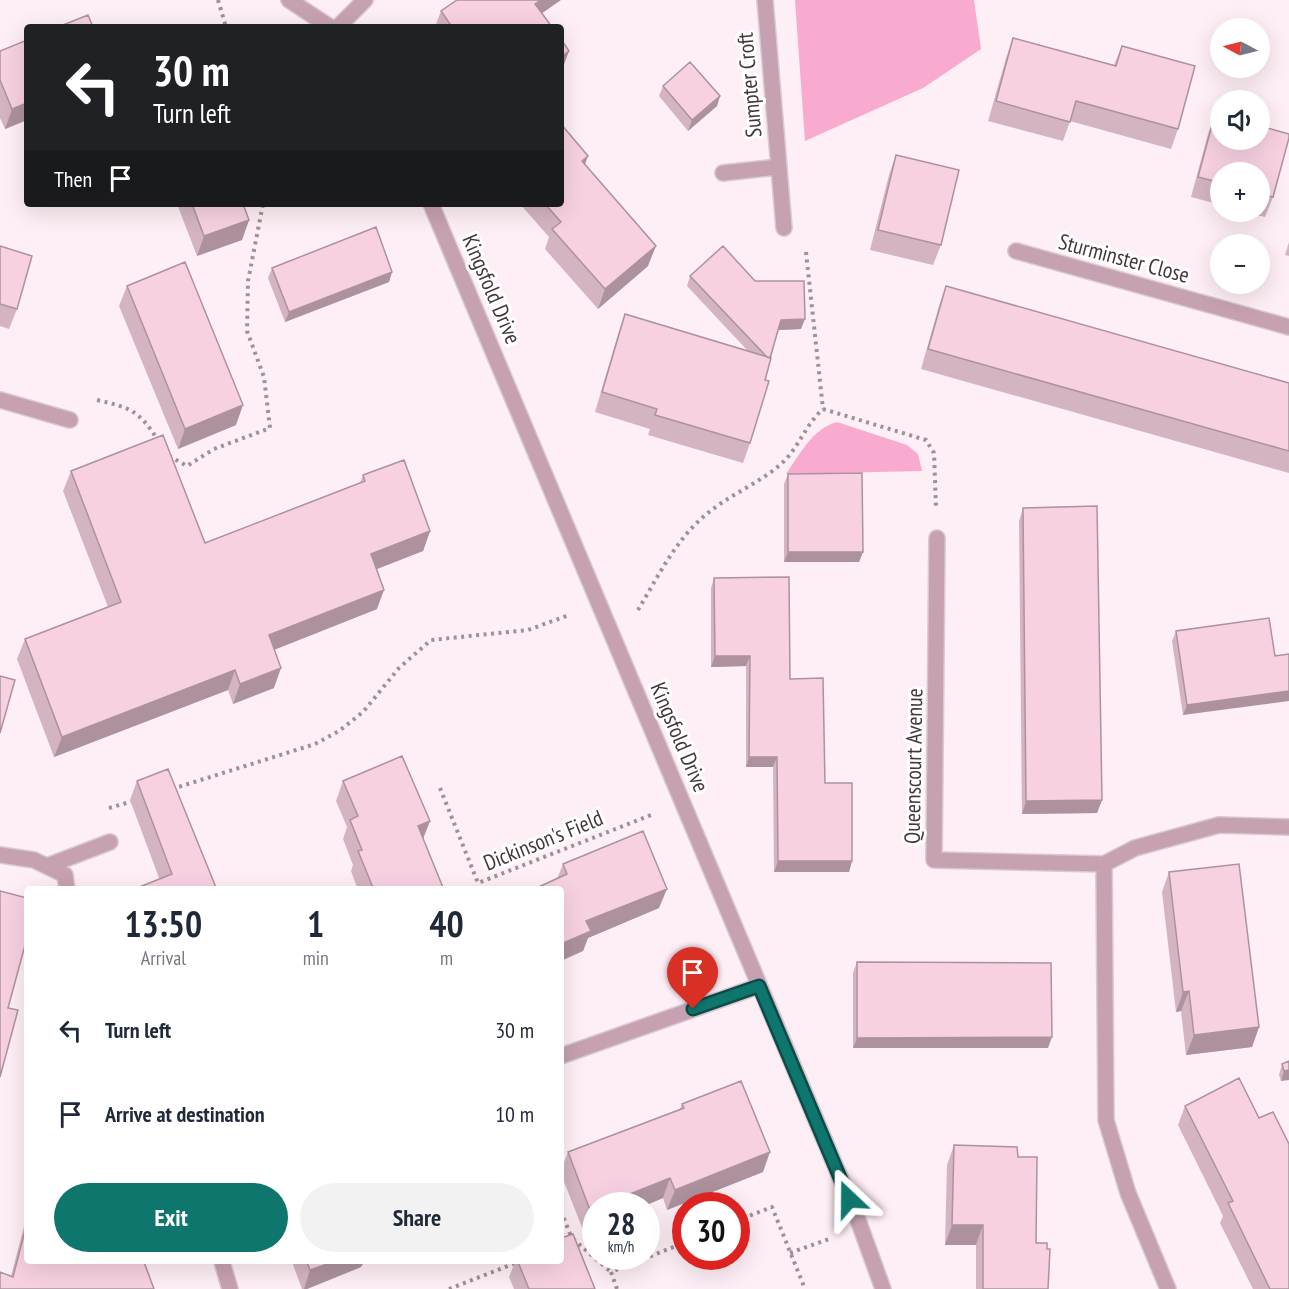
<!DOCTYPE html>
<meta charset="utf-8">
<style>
body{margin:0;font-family:"PT Sans Narrow",sans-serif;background:#f2f2f3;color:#1f2937;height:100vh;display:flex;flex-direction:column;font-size:22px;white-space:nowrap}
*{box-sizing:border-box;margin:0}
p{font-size:20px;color:#747a83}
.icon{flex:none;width:33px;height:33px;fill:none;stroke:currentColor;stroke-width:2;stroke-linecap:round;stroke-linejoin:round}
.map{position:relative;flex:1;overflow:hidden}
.drawer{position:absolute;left:24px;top:886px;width:540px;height:378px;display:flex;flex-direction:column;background:#fff;border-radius:6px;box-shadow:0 6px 24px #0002}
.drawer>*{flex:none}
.hud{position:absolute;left:24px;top:24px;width:540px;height:183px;border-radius:6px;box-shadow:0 6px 24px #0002;background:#202124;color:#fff;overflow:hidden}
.needle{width:39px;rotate:277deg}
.buttons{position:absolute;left:1210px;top:18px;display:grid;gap:12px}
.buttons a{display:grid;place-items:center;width:60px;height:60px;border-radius:50%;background:#fff;box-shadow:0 6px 24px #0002;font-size:30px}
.speed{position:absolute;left:582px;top:1192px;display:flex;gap:12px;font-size:30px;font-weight:700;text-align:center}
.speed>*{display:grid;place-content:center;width:78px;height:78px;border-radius:50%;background:#fff;box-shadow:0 6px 24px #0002;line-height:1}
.speed small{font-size:15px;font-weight:400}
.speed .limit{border:9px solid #d22;background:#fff;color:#111}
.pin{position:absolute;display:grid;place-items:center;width:51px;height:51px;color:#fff;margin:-62px -26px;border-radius:50% 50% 50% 0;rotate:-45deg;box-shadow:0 0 6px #0007}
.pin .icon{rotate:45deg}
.me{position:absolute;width:66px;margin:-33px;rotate:337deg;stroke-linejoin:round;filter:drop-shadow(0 0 4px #0008)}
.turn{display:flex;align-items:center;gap:21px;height:126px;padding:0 30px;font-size:27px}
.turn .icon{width:78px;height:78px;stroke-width:2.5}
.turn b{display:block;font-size:42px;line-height:51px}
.then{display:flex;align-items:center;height:57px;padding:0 30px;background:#0003;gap:12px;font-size:22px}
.eta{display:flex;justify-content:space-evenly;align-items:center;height:102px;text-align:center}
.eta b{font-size:36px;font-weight:800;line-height:42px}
.cta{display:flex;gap:12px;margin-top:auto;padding:12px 30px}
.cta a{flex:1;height:69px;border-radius:36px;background:#0f766e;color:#fff;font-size:24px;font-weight:800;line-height:69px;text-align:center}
.cta a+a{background:#f2f2f3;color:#1f2937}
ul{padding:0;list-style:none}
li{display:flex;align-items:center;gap:18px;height:84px;padding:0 30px}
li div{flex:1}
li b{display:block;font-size:22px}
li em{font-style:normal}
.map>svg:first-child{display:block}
.green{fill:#f8aacf}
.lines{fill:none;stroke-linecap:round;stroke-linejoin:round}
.minor-casing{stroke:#d9c9d0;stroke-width:18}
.path{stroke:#a09097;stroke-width:4;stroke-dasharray:3 4.5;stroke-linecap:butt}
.minor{stroke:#c6a1b2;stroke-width:15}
.wall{fill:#d4b4c2}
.shaded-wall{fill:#ad929e}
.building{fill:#f7d1e2;stroke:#ad929e;stroke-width:1.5}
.route-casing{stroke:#0a4d48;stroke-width:15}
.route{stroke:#0f766e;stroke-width:10}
.labels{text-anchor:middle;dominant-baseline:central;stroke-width:6;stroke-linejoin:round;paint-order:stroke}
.street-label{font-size:22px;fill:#45363d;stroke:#fff}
</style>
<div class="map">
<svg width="1289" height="1289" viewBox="0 0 1289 1289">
<rect width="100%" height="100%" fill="#feeef5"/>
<path class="green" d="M795 0H974L981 49 923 88 805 141Z
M837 422 907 445 918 454 922 471 786 474C801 453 812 429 837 422Z"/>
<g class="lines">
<defs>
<path id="minor" d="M289 0 330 27
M765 0 784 228
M338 27 365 0
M723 173 778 167
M431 204 858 1220 883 1289
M1016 251 1289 327
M0 400 70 420
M937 538 934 860 1104 864 1135 848 1219 825 1289 827
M0 855 34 860 65 875 67 890
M1104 864 1106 1120 1128 1193 1168 1289
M47 866 110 842
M561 1056 759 986
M222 1262 230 1289"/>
</defs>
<use href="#minor" class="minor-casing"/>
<path class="path" d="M218 0 226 27
M806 252 823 409
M97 400C131 408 138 410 158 440
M823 409 926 440 934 453 936 507
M169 456 187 466 214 449 270 428 264 377 247 331 248 281 263 204
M638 610C656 580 674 543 701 519 724 497 757 485 781 464 799 448 805 425 823 409
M440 788 478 883 651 815
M172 789 315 744 339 731 363 712 399 668 431 640 528 630 569 615
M109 808 133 801
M561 1211 572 1239
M736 1221 772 1207 805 1289
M573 1239 611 1272
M790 1253 829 1239
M449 1289 518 1262
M617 1289 611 1272 686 1242"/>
<use href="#minor" class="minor"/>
</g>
<path class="wall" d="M441 11 542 13 552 27H435Z
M1013 38 1114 65 1122 46 1178 129 1171 149 1070 121 1063 141 988 121 1006 58Z
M0 51 27 120 5 129 0 118Z
M663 86 720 96 717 106 688 131 659 96Z
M1215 114 1221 115V140H1260V126L1289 134V138L1273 197 1265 217 1244 212H1260V172H1221V205L1191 197 1208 134Z
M896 155 941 245 933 265 870 250 889 175Z
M585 165 648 266 598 309 545 249 549 237 520 204H561Z
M177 204H243L249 220 242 240 197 256Z
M1289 242V256L1285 255Z
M0 246 17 309 9 329 0 326Z
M272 268 392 272 389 282 285 322 268 278Z
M690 276 755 281 801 329 778 330 750 443 743 463 648 435 650 429 595 412 618 334 625 314 748 351 687 286Z
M127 286 236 425 178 449 119 306Z
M946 286 1289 383V473L921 369 939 306Z
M71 471 205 543 360 483 363 475 430 531 423 551 377 569V609L274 650V688L233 704 228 690 54 757 17 659 25 639 108 607 63 491Z
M788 474 863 552 859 562H784V484Z
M1023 508 1102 800 1097 813 1022 814 1019 521Z
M714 578 790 679 852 861 849 872H774L773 767H746V666L711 667V588Z
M1176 631 1275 656 1183 715 1172 641Z
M137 781 217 890 159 878 130 800Z
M343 781 430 821 423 839 444 890H358L351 871 353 865 343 839 347 827 336 801Z
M563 864 659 908 588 938 583 951 557 879Z
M1169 872 1259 1027 1252 1047 1186 1055 1181 1011 1176 1012 1162 892Z
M857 962 1048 1048H853V973Z
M1289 1061 1281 1081 1279 1075 1282 1064Z
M682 1104 763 1172 667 1210 663 1198 644 1206H596V1225L583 1230 561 1174V1170L568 1152 680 1109Z
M1185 1106 1259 1118 1289 1289H1253L1220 1223 1223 1216 1178 1125Z
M954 1145 1018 1157 1036 1243 1048 1289H976V1245H945L947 1165Z
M27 1215V1262L154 1289 11 1276Z
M292 1262H364L361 1267 307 1289H302Z
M515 1262H561L595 1289H514L509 1277Z"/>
<path class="shaded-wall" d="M541 0H561L528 23 535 4Z
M569 51 562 70 561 71V57Z
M720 96 717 106 688 131 692 120Z
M27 103V120L5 129 12 109Z
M588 156 581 175 582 161Z
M249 220 242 240 197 256 204 236Z
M656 246 648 266 598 309 605 289Z
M392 272 389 282 285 322 289 312Z
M805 319 801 329 777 330 781 320Z
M243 405 236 425 178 449 185 429Z
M430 531 423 551 364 574 371 554Z
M788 552H863L859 562H784Z
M384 590 377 609 261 655 269 635Z
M715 656H750L746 666 711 667Z
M281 668 274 688 233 704 240 684Z
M235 670 228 690 54 757 62 737Z
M1289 691V701L1183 715 1187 705Z
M749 757H777L773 767H746Z
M1102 800 1097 813 1022 814 1026 801Z
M430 821 422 841 418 826Z
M778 861H852L849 872H774Z
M667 889 659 908 588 938 583 951 561 961V944L586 921Z
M1189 991 1181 1011 1176 1012 1183 992Z
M1259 1027 1252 1047 1186 1055 1194 1035Z
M1052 1037 1048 1048H853L857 1038Z
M1289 1070V1080L1281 1081 1284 1071Z
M770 1152 763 1172 667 1210 675 1190Z
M670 1178 663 1198 644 1206H600Z
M596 1208V1225L583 1230 590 1210Z
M952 1225H983L976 1245H945Z
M333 1262H364L361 1267 307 1289H304L310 1270Z"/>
<path class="building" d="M457 0H541L535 4 552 27H452L441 11Z
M88 15 93 27H58Z
M1013 38 1116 66 1122 46 1195 66 1178 129 1076 101 1070 122 996 101Z
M561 39 569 51 561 57Z
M27 40V103L12 109 0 80V51Z
M690 62 720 96 692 120 663 86Z
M1215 114 1221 115V140H1260V126L1289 134V138L1273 197 1260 194V172H1221V183L1198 177Z
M561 124 588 156 582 161 656 246 605 289 552 229 561 222 545 204H561Z
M896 155 959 170 941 245 878 230Z
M192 204H243L249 220 204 236Z
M376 227 392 272 289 312 272 268Z
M0 246 32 256 17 309 0 304Z
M723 246 755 281H804L805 319 781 320 770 358 767 357 690 276Z
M185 262 243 405 185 429 127 286Z
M946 286 1289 383V451L928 349Z
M625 314 771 358 765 380 769 381 750 443 655 415 657 409 602 392Z
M163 435 205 543 365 481 363 475 404 460 430 531 371 554 384 590 269 635 281 668 240 684 235 670 62 737 25 639 121 602 71 471Z
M862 473 863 552H788V474Z
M1097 506 1102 800 1026 801 1023 508Z
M789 577 790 679 823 678 825 783H852V861H778L777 757H749L750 656H715L714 578Z
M1269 618 1275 656 1289 654V691L1187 705 1176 631Z
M0 676 15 680 0 733Z
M402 756 430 821 418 826 444 890H374L358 851 362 850 350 820 358 816 343 781Z
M168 769 217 890H132L172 874 137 781Z
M643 831 667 889 586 921 591 931 561 944V890H532L567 874 563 864Z
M1239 864 1259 1027 1194 1035 1189 991 1183 992 1169 872Z
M0 891 27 898V938L8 1008 18 1010 0 1077Z
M857 962 1051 963 1052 1037 857 1038Z
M1289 1061V1070L1284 1071 1282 1064Z
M1239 1078 1259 1118 1273 1112 1289 1144V1289H1270L1228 1203 1233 1201 1185 1106Z
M741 1081 770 1152 675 1190 670 1178 600 1206H596V1208L590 1210 568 1152 684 1108 682 1104Z
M954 1145 1017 1147 1018 1157H1037L1036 1243H1047V1249H1050L1048 1289H983V1225H952Z
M27 1223V1262H144L154 1289H0V1272L13 1277Z
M573 1234 595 1289H529L518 1262H561V1238Z
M307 1262H333L310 1270Z"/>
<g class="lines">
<defs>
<path id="route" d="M693 1009 759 986 849 1199"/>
</defs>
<use href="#route" class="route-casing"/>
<use href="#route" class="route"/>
</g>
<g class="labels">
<g class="street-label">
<text transform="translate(749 85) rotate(-95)">Sumpter Croft</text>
<text transform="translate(1124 258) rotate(15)">Sturminster Close</text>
<text transform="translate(492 289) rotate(67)">Kingsfold Drive</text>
<text transform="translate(680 737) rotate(67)">Kingsfold Drive</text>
<text transform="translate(913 766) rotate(-89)">Queenscourt Avenue</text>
<text transform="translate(543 840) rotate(-22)">Dickinson's Field</text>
</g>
</g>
</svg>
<div class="buttons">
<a><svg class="needle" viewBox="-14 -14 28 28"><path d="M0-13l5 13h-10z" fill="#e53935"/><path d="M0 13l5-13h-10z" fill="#747a83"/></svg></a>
<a><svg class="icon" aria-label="sound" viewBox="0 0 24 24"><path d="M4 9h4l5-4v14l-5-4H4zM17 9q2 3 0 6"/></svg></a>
<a>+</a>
<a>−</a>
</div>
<div class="speed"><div>28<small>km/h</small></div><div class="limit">30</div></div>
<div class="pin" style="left:693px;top:1009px;background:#d93025"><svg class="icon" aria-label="arrive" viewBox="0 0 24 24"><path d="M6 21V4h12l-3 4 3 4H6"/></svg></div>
<svg class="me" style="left:849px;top:1199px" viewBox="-20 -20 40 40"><path d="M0-17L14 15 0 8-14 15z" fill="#0f766e" stroke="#fff" stroke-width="4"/></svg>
<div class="hud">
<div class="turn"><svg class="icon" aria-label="left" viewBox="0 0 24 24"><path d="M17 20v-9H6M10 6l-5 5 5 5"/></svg><div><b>30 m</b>Turn left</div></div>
<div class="then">Then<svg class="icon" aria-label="arrive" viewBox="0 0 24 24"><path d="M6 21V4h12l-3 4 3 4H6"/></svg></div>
</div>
<section class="drawer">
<div class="eta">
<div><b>13:50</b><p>Arrival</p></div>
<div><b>1</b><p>min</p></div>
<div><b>40</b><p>m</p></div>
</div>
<ul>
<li><svg class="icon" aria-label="left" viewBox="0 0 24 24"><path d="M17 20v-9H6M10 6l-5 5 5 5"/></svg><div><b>Turn left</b></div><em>30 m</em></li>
<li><svg class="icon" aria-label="arrive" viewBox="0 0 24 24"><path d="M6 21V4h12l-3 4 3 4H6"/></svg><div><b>Arrive at destination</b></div><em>10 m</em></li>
</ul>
<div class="cta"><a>Exit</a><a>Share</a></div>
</section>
</div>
